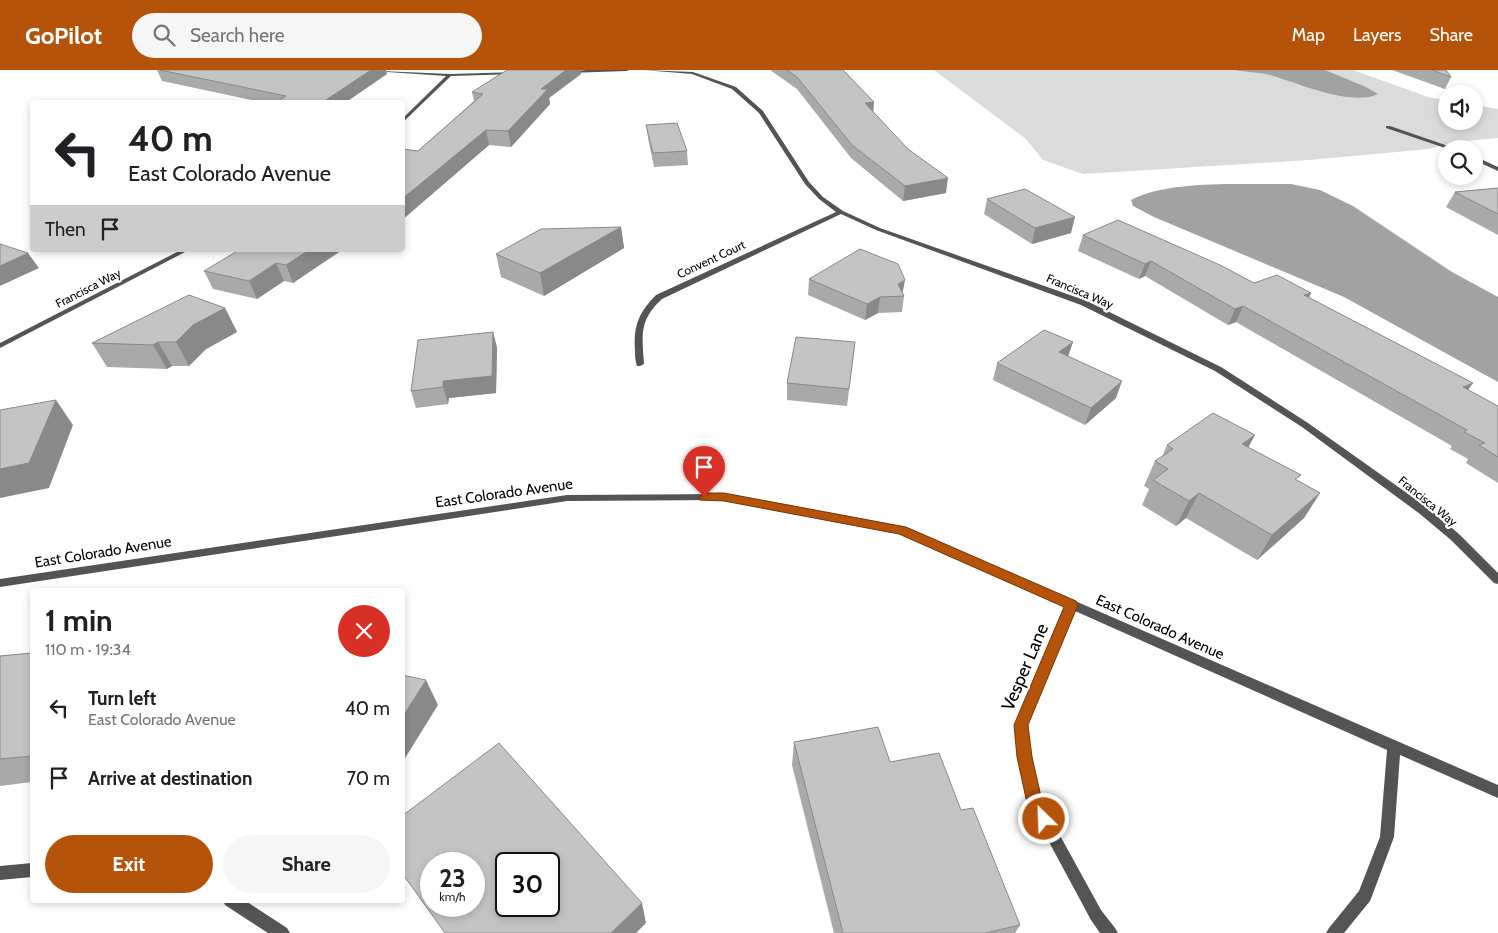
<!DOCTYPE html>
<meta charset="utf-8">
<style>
body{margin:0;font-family:Cabin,sans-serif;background:#f6f6f6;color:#202124;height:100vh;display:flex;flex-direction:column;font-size:19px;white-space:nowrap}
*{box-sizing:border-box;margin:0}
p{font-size:16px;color:#757577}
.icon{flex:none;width:28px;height:28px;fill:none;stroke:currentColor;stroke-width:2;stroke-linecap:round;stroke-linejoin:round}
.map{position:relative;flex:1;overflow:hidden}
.drawer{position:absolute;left:30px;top:518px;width:375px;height:315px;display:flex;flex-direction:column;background:#fff;border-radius:5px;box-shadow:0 2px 8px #0003}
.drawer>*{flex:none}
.guide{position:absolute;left:30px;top:30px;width:375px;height:152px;border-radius:5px;box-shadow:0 2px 8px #0003;background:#fff;color:#202124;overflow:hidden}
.tools{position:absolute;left:1438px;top:15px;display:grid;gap:10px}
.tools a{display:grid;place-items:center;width:45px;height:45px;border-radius:50%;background:#fff;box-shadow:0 2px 8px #0003;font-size:25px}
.speed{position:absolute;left:420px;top:782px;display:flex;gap:10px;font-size:25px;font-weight:700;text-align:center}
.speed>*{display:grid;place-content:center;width:65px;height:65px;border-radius:50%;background:#fff;box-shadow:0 2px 8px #0003;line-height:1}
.speed small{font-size:12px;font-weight:400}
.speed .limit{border:2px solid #111;border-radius:8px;background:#fff;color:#111}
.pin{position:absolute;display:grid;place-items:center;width:42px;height:42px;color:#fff;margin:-51px -21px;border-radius:50% 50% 50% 0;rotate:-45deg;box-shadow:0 0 5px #0007}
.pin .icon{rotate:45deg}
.me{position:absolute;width:55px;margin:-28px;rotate:336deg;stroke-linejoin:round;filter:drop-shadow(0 0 4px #0008)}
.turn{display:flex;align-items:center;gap:18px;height:105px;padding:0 15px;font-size:22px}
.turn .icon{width:65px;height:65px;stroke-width:2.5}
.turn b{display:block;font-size:35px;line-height:42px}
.then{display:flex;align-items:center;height:48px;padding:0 15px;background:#0003;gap:10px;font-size:19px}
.round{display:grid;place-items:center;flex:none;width:52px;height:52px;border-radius:26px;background:#f6f6f6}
.summary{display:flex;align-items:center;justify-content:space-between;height:85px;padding:0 15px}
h1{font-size:30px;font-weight:700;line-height:38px}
.action{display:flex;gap:10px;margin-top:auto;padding:10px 15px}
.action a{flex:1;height:58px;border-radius:30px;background:#b45309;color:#fff;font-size:20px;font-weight:700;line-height:58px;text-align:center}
.action a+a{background:#f6f6f6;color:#202124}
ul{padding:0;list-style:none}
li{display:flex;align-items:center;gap:15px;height:70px;padding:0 15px}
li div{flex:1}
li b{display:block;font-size:19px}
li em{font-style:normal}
header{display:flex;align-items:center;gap:30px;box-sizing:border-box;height:70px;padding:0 25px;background:#b45309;color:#fff}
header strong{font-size:24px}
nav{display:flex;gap:28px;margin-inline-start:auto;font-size:18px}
.search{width:350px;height:45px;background:#f6f6f6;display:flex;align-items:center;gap:12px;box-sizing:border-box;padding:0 18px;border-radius:28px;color:#757577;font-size:19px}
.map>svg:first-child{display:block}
.green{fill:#dbdbdb}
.water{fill:#a2a2a2}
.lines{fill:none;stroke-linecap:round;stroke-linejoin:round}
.service{fill:#545454;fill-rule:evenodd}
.minor{fill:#545454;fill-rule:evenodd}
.wall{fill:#a9a9a9}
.shaded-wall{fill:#898989}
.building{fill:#c4c4c4;stroke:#898989;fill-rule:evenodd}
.route{fill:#b45309;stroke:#753606}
.labels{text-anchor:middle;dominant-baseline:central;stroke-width:4.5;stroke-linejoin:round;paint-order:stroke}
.far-street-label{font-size:12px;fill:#000;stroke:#fff}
.street-label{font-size:15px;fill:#000;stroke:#fff}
.near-street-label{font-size:18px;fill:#000;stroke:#fff}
</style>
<header>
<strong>GoPilot</strong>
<div class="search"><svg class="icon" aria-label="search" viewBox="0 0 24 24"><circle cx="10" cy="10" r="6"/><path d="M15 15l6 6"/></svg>Search here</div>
<nav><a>Map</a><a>Layers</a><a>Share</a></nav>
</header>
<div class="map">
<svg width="1498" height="863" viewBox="0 0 1498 863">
<rect width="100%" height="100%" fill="#fff"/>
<path class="green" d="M934 0H1353L1428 27 1446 30V51H1474V35L1498 39V68L1455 72 1429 79 1309 90 1083 104 1043 90 1026 69Z"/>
<path class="water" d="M1235 0H1325L1366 17 1378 24C1351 37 1298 13 1270 5 1258 2 1246 2 1235 0Z
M1291 114 1320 120 1353 136 1452 202 1498 227V312L1344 227 1154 147 1133 136 1131 130C1170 109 1246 115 1291 114Z"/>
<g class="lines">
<path class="service" d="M1386 56H1390L1457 79H1448L1386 58Z"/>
<path class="minor" d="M358 0 450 4 514 2 516 3 514 4 451 6 402 53V49L446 6Z
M629 0 627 1 568 3 566 2 586 0Z
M643 0 693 2 736 17 763 41 809 112 823 127 843 141 880 158 1087 231 1221 297 1308 353 1428 438 1459 464 1498 503V514L1494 513 1451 470 1420 444 1302 357 1215 301 1081 235 876 160 841 144 662 229C639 250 642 265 644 294L640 296H637C635 291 635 285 635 280 633 256 639 242 656 225L836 142 819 129 805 114 759 43 732 19 692 4Z
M1474 86 1498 97V101L1474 90Z
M181 180H189L0 278V273Z
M724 424 905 457 1498 715V728L1400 685 1394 767 1372 826 1370 831 1344 863H1326L1329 858 1359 821 1380 767 1387 680 1075 541 1027 655 1032 687 1041 731 1101 840 1115 858 1118 863H1100L1091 850 1028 733 1018 687 1015 655 1065 537 899 463 724 430 567 431 0 517V509L567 425Z
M32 793V807L0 810V796Z
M223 830H244L287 858 290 863H268L225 835Z"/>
</g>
<path class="wall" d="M157 0H386L387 4 346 32H261L162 11Z
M770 0H843L873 42 946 123 903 131 851 88 797 19Z
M1392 0H1446L1451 7 1445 19Z
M581 4 549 28 550 34 511 77 489 75 402 150V79L418 81 474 31 472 22Z
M646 55 687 81 688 95 654 97 648 68Z
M1498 118V165L1446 137 1455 122Z
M987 129 1071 163 1032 174 984 144Z
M621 157 624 178 544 226 501 207 496 184Z
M1083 165 1254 213 1311 223 1309 228 1468 320 1498 336V413L1466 393 1468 389 1450 379 1452 376 1236 252 1228 255 1145 206 1139 209 1078 181Z
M342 180 293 213 284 211 257 229 213 219 204 201Z
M809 209 903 223 904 226 902 242 878 243 865 250 808 225Z
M225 238 237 262 206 279 189 296H172L167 299 107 297 92 273Z
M493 262 497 278 496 323 449 328 448 334 416 338 411 321Z
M855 272 847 336 787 330V313Z
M1073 272 1068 286 1116 328 1085 355 993 310 997 293Z
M1167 375 1248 377 1298 411 1320 423 1304 448 1257 490 1186 448 1176 456 1142 435 1149 419 1144 416 1155 391 1162 387Z
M32 583V712L0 716V586Z
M794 672 890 692 961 740 1020 855 1015 863H834L792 695Z"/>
<path class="shaded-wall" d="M371 0H386L387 4 346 32H323Z
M566 0H580L581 4 549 28 550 34 511 77 508 61 541 19Z
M874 32 873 45 865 33Z
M486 60 489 75 402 150V129Z
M948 108 946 123 903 131 905 116Z
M1075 147 1071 163 1032 174 1035 158Z
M621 157 624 178 544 226 540 203Z
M309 180H342L293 213 286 195Z
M28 183 39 198 0 216V196Z
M1151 191 1145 206 1139 209 1145 194Z
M276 193 284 211 257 229 249 211Z
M905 210 902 226 898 214Z
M1311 223 1303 239 1304 225Z
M880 227 878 243 865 250 867 234Z
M1243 236 1236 252 1228 255 1235 239Z
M225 238 237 262 206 279 189 296 176 272 193 255Z
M493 262 497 278 496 323 449 328 448 334 443 317V311Z
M158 272 172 296 167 299 153 275Z
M1073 272 1067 289 1059 282Z
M1122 311 1116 328 1085 355 1091 338Z
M1473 313 1461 330 1463 317Z
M56 330 73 355 49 418 0 428V399Z
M1255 365 1242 389V374Z
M1199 423 1186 448 1176 456 1189 431Z
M1320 423 1304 448 1257 490 1272 465Z
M426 610 438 635 402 693V648Z
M642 833 646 853 636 863H611Z"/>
<path class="building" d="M160 0H371L323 32H276L286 26Z
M507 0H566L541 19H548L508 61 486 60 402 129V79L418 81 483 24 472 22Z
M787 0H843L874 32 865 33 908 79 948 108 905 116 852 75 797 7Z
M1432 0H1446L1451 7Z
M677 53 687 81 653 83 646 55Z
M1498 118V144L1455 122Z
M1025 119 1075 147 1035 158 987 129Z
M1118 150 1220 195 1254 213 1277 205 1311 223 1304 225 1473 313 1463 317 1498 336V387L1479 375 1485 373 1464 362 1467 360 1243 236 1235 239 1151 191 1145 194 1083 165Z
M621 157 540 203 496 184 541 159Z
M0 174 28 183 0 196Z
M860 179 898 194 905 210 898 214 904 226 880 227 867 234 809 209Z
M239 180H309L286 195 276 193 249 211 204 201Z
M189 225 225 238 193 255 176 272H158L153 275 92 273Z
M1044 260 1073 272 1059 282 1122 311 1091 338 997 293Z
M493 262 492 306 443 311V317L411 321 418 270Z
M796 267 855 272 849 319 787 313Z
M56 330 29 393 0 399V340Z
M1213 343 1255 365 1242 374 1301 405 1295 409 1320 423 1272 465 1199 423 1189 431 1153 410 1168 399 1155 391 1173 379 1167 375Z
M32 583V686L0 689V586Z
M402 605 426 610 402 648Z
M878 657 890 692 939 683 961 740 973 738 1020 855 985 863H843L794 672Z
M499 673 642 833 611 863H445L402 803V746ZM431 794H474V836H431ZM506 794H549V836H506Z"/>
<path class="route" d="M704 423H724L906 457 1076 531 1078 535 1028 655 1032 687 1042 731 1051 749 1049 755 1044 757 1038 755 1027 733 1017 687 1014 655 1064 537 899 464 724 431 700 430 699 427Z"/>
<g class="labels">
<g class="far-street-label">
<text transform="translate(711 189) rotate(-25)">Convent Court</text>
<text transform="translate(88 218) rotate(-27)">Francisca Way</text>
<text transform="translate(1080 221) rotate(23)">Francisca Way</text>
<text transform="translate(1428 431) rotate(39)">Francisca Way</text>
</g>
<g class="street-label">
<text transform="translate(504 423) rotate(-8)">East Colorado Avenue</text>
<text transform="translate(103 482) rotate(-9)">East Colorado Avenue</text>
<text transform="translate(1160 557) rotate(24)">East Colorado Avenue</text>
</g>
<g class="near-street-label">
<text transform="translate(1025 597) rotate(-67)">Vesper Lane</text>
</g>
</g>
</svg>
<div class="tools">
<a><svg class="icon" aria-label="sound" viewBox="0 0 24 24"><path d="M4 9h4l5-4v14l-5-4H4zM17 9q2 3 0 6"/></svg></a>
<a><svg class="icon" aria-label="search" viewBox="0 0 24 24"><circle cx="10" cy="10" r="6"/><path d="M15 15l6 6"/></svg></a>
</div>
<div class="speed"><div>23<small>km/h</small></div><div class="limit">30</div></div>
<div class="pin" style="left:704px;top:427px;background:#d93025"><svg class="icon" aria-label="arrive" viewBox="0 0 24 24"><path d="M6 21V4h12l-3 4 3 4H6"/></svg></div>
<svg class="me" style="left:1044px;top:749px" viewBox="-20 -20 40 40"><circle r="17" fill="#b45309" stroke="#fff" stroke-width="3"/><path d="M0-11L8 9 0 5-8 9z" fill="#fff"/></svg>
<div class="guide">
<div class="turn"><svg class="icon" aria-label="left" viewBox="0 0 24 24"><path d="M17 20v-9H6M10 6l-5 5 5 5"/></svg><div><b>40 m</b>East Colorado Avenue</div></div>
<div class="then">Then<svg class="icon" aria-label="arrive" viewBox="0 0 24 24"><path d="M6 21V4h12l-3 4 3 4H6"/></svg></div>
</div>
<section class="drawer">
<div class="summary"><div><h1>1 min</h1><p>110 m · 19:34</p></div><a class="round" style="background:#d93025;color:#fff"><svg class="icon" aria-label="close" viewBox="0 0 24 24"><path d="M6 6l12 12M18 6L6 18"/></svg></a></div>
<ul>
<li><svg class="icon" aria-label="left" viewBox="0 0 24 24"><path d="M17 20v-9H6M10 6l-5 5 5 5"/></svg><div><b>Turn left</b><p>East Colorado Avenue</p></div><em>40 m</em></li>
<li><svg class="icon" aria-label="arrive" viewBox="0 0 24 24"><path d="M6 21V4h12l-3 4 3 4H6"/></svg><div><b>Arrive at destination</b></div><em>70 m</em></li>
</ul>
<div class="action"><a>Exit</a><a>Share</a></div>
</section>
</div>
